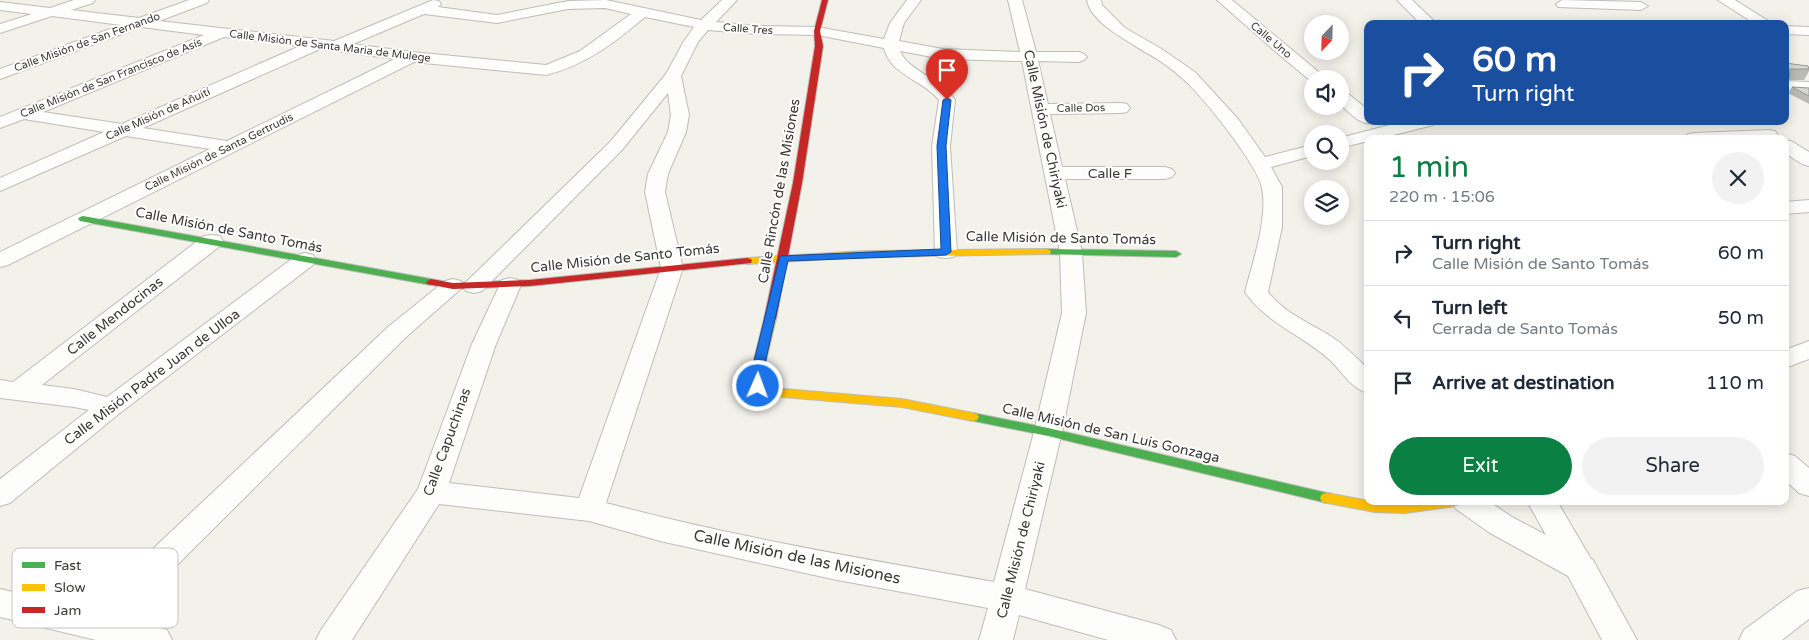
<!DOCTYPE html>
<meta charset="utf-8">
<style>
body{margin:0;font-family:"Varela Round",sans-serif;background:#f2f2f3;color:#1f2937;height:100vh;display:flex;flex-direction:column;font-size:19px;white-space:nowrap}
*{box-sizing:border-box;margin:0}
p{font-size:16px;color:#747a83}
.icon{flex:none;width:28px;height:28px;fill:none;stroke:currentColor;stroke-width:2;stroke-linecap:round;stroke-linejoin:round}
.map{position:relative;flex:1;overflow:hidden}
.panel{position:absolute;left:1364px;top:135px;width:425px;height:370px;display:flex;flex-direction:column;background:#fff;border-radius:10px;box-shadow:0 2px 12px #0003}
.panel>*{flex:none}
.guide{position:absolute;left:1364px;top:20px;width:425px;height:105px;border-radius:10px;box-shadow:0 2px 12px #0003;background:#1a4fa0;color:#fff;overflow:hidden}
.needle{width:32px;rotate:203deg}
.fabs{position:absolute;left:1304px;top:15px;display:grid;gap:10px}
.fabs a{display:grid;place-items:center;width:45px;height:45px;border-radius:50%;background:#fff;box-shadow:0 2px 12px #0003;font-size:25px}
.pin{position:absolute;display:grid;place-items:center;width:42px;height:42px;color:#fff;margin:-51px -21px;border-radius:50% 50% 50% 0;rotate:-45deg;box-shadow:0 0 5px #0007}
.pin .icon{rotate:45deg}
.me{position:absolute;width:55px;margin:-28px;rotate:2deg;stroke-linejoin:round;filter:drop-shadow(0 0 4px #0008)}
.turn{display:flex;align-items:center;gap:18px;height:105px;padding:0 25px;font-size:22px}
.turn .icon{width:65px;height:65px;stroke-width:2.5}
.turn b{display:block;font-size:35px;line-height:42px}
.round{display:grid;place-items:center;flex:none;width:52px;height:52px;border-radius:26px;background:#f2f2f3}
.summary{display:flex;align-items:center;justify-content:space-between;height:85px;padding:0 25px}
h1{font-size:30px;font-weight:600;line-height:38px;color:#0b8043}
.button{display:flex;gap:10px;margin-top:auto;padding:10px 25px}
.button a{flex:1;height:58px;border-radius:30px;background:#0b8043;color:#fff;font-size:20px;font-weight:600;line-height:58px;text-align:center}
.button a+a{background:#f2f2f3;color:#1f2937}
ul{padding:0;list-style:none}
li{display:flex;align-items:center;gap:15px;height:65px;padding:0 25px;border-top:1px solid #e0e1e3}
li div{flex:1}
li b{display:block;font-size:19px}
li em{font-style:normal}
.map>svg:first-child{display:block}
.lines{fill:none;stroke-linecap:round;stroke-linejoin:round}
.street-casing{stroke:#bebdb8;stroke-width:2}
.fast-casing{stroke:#bebdb8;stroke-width:2}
.slow-casing{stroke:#bebdb8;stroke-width:2}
.jam-casing{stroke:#bebdb8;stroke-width:2}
.street{fill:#fdfdfc;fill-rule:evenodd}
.fast{fill:#4caf50;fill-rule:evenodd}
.slow{fill:#ffc107;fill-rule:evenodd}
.jam{fill:#c62828;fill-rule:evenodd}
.wall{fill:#bbbbb6}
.building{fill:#d9d9d4;stroke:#989894}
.route{fill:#1a73e8;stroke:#114b97}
.labels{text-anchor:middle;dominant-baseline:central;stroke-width:4;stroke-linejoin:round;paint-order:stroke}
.far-street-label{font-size:11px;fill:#3a3935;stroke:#fff}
.street-label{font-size:14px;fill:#3a3935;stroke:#fff}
.near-street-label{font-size:16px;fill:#3a3935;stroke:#fff}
.key{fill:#fff;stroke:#c4c4c2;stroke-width:1}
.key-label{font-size:14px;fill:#3a3935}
</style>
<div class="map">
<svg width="1809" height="640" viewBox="0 0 1809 640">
<rect width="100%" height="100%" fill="#f2f1ea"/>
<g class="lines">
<defs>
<path id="street" d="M74 0H95L93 3 71 10 139 18 189 0H209L207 3 159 21 334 41 433 0 439 1 441 4 438 7 497 15 568 1 606 0 701 20 722 0H737L716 22 756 26 817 27 884 39 890 23 907 0H921L904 23 899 41 943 49 1020 52 1008 0H1022L1036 52H1079L1084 54 1087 57 1084 60 1079 62 1038 61 1048 104 1121 103 1127 104 1130 108 1127 112 1121 113 1050 114 1062 167H1165L1172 169 1175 173 1172 177 1165 179H1065L1082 252 1086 313 1062 432 1025 589 1159 625 1171 630 1176 640H1108L1019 615 1013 640H979L988 608 832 579 660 541 589 521 439 504 352 640H316L321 630 418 489 472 344 502 280 510 278 518 280 521 285 496 344 449 483 579 498 661 268 645 192 648 174 668 132 671 115 668 93 622 150 482 291 474 293 466 291 463 287 406 337 124 618 167 630 172 640H96L0 617V589L88 610 388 327 445 281 453 279 461 281 463 285 610 142 666 74 684 41 694 27 645 17C614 43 586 65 546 75L414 62 8 265 0 267V252L210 149 126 136 0 191V178L104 132 24 119 0 128V117L204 35 141 27 0 79V69L121 25 52 16 0 33V24L32 14 0 10V2L50 8ZM605 8 631 14 580 51 546 65 412 52 353 44 424 14 497 23 568 9ZM708 30 756 34 817 35 884 48C891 76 922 79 939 100L932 146 935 252 938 257 946 258 954 257 957 252 950 146 955 100C941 78 908 71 900 51L943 59 1022 61 1060 252 1062 313 1034 432 994 582C864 559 734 537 606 503L683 268 665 192 668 174 686 132 689 115 681 76 698 42ZM224 37 300 46 122 124 43 112ZM320 49 395 59 227 141 143 128Z
M1087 0H1101L1102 5 1125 28 1160 48 1195 72 1238 119 1265 157 1312 145V156L1271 167 1282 187V227L1268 292C1284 313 1310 323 1332 337 1345 346 1356 357 1368 369V393C1352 389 1342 372 1331 361 1303 335 1267 324 1245 292 1253 261 1268 219 1262 188 1258 165 1201 94 1182 78 1171 68 1158 59 1145 52 1128 41 1090 22 1087 0Z
M1217 0H1232L1327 79H1312V82L1276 52Z
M1397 0H1412L1437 24H1421Z
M1562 0 1641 2 1648 6 1641 10 1558 7 1556 4Z
M1718 0H1735L1773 24H1755Z
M1785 26 1809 27V35L1785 34Z
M1785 81 1809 82V92L1785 91Z
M1340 91 1346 92 1368 110V121H1375L1374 123C1360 126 1350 113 1340 104Z
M1405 121H1436L1433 125 1378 139H1368V141L1340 148V138Z
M1769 130 1775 131 1778 135 1775 139 1685 138 1688 134 1694 133Z
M1785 140 1791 141 1809 152V166L1802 164 1785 153Z
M1809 200V212L1785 214V202Z
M212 235 220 236 223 241 220 246 42 385 74 389 107 397 297 255 305 253 313 255 316 260 313 265 120 413 10 503 0 506V479L89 410 74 407 0 398V380L13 382 204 236Z
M1809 341V359L1785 368V350Z
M1785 453 1795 456 1809 468V496L1799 493 1785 480Z
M1451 501H1488L1512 517 1546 535 1527 501H1557L1591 559 1593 560 1637 640H1602L1568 576 1490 533 1456 509Z
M1809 588V619L1782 640H1739L1744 630 1797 591Z"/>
<path id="fast" d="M83 216 431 279 436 282 431 285 80 221 78 219 80 217Z
M1046 249 1176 251 1181 254 1176 257 1042 254 1041 252 1042 250Z
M973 413 1048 428 1327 493 1332 494 1334 498 1332 502 1327 503 1048 436 969 420 967 417 969 414Z"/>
<path id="slow" d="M1046 249 1050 250 1051 252 1050 254 865 257 747 264 742 261 747 258 865 251Z
M770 316 776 319 762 377 764 385 772 388 902 399 973 413 977 414 979 417 977 420 973 421 902 407 770 396 754 390 750 377 764 319Z
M1327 493 1375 502 1462 501 1460 505 1455 506 1405 513 1375 512 1322 502 1320 498 1322 494Z"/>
<path id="jam" d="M822 0H828L820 31 823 46 802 183 776 319 770 322 764 319 793 183 815 46 814 31Z
M747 258 751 259 752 261 751 263 530 286 453 289 427 284 426 282 431 279 453 283 530 280Z"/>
</defs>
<use href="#street" class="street-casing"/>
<use href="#fast" class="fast-casing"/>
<use href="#slow" class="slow-casing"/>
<use href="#jam" class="jam-casing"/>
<use href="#street" class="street"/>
<use href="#fast" class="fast"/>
<use href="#slow" class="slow"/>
<use href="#jam" class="jam"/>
</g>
<path class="wall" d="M1785 63 1809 67V71L1804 80H1789L1785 87Z
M1792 87 1809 88V104L1788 93Z"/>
<path class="building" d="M1785 63 1808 66 1809 69H1790L1789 79 1785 77Z
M1792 87 1809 88V96Z"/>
<path class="route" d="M947 98 951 100 946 146 951 252 946 255 788 261 762 377 765 386 758 391 754 389 750 377 780 256 941 249 937 146 943 100Z"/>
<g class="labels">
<g class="far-street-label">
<text transform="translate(748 29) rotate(4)">Calle Tres</text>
<text transform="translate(1271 40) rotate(40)">Calle Uno</text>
<text transform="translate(87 42) rotate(-20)">Calle Misión de San Fernando</text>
<text transform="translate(330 46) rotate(7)">Calle Misión de Santa Maria de Mulege</text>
<text transform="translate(111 78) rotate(-22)">Calle Misión de San Francisco de Asís</text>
<text transform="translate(1081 108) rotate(-1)">Calle Dos</text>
<text transform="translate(158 114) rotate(-24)">Calle Misión de Añuití</text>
<text transform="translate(219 152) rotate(-26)">Calle Misión de Santa Gertrudis</text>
</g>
<g class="street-label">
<text transform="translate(1045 129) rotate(78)">Calle Misión de Chiriyaki</text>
<text x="1110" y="173">Calle F</text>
<text transform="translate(779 191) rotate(-80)">Calle Rincón de las Misiones</text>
<text transform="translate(229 230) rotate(11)">Calle Misión de Santo Tomás</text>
<text transform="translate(1061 238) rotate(1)">Calle Misión de Santo Tomás</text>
<text transform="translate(625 258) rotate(-6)">Calle Misión de Santo Tomás</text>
<text transform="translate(115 316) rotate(-38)">Calle Mendocinas</text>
<text transform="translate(152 377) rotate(-37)">Calle Misión Padre Juan de Ulloa</text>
<text transform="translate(1111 433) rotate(13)">Calle Misión de San Luis Gonzaga</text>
<text transform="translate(447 442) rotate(-70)">Calle Capuchinas</text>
<text transform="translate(1021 540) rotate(-76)">Calle Misión de Chiriyaki</text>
</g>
<g class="near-street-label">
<text transform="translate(797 557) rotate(12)">Calle Misión de las Misiones</text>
</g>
</g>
<rect x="12" y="548" width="166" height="80" rx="8" class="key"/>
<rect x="22" y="562" width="23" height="6" fill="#4caf50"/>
<rect x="22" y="584" width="23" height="7" fill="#ffc107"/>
<rect x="22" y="607" width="23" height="6" fill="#c62828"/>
<g class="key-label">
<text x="54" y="570">Fast</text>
<text x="54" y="592">Slow</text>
<text x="54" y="615">Jam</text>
</g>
</svg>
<div class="fabs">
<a><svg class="needle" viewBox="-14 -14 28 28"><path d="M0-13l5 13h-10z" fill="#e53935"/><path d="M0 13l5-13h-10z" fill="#747a83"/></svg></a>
<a><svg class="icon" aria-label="sound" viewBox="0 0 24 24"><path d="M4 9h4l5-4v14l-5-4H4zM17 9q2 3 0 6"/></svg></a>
<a><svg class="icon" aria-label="search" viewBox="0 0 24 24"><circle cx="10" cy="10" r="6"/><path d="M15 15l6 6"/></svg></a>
<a><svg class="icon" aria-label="layers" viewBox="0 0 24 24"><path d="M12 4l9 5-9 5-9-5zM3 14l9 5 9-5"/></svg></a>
</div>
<div class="pin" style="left:947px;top:100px;background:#d93025"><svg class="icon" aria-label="arrive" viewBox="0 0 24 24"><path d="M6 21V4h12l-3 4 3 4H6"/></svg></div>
<svg class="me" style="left:758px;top:386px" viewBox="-20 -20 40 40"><circle r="17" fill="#1a73e8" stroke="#fff" stroke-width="3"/><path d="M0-11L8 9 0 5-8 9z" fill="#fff"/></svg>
<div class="guide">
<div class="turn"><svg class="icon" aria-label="right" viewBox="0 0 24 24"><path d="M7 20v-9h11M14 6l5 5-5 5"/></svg><div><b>60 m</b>Turn right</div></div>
</div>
<section class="panel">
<div class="summary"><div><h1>1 min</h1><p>220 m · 15:06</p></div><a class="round"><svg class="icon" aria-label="close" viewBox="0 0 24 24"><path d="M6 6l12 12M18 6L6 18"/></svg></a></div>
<ul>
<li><svg class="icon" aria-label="right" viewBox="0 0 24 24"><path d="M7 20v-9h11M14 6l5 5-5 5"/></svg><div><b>Turn right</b><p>Calle Misión de Santo Tomás</p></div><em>60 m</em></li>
<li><svg class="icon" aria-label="left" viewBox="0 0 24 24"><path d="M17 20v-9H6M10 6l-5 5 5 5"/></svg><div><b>Turn left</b><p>Cerrada de Santo Tomás</p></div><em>50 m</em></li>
<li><svg class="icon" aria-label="arrive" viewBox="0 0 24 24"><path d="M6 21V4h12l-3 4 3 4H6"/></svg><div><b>Arrive at destination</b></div><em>110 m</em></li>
</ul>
<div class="button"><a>Exit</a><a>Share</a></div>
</section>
</div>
